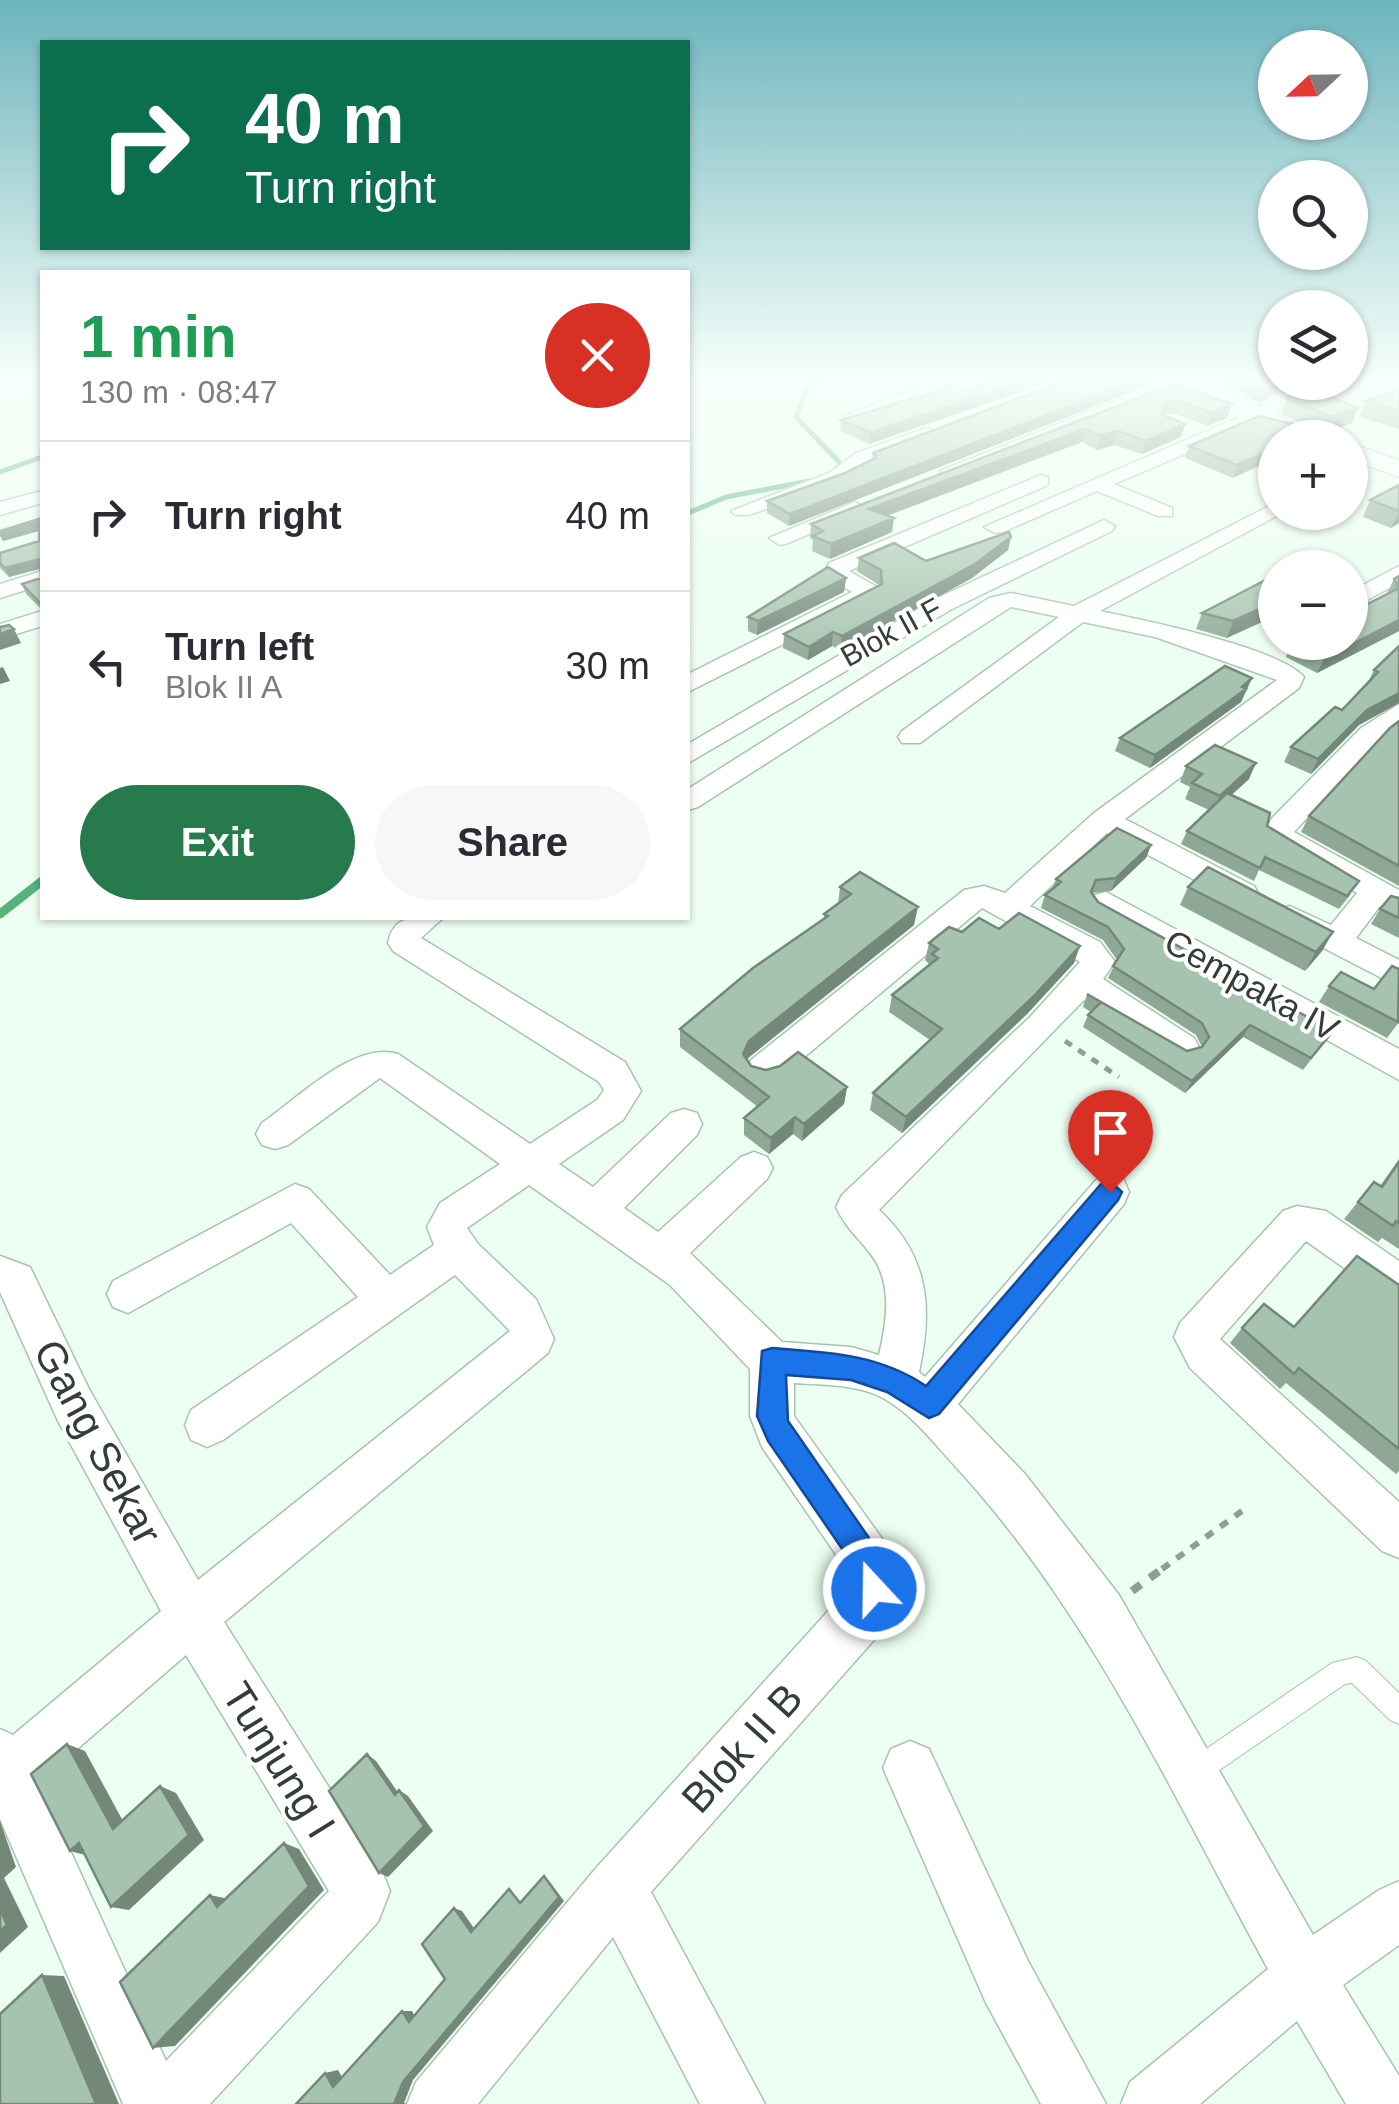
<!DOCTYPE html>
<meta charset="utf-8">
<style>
body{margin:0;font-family:Helvetica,sans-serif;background:#f7f7f7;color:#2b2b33;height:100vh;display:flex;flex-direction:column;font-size:38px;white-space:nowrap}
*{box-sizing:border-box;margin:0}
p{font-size:32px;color:#7c7c81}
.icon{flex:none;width:55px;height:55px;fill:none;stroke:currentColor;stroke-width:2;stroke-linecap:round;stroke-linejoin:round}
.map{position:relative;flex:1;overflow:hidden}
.details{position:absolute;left:40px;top:270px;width:650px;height:650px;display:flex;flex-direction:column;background:#fff;border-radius:0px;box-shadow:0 2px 8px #0004}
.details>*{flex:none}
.hud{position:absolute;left:40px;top:40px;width:650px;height:210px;border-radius:0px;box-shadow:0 2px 8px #0004;background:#0b6e4f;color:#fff;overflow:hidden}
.needle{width:65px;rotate:248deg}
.buttons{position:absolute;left:1258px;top:30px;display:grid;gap:20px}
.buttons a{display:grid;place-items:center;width:110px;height:110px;border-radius:50%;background:#fff;box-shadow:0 2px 8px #0004;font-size:50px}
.pin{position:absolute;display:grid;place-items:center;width:85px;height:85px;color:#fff;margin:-102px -42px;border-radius:50% 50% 50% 0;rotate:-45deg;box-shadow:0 0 10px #0007}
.pin .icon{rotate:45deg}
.me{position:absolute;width:110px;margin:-55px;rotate:339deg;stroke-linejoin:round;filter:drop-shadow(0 0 8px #0008)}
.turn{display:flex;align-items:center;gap:35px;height:210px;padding:0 40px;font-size:45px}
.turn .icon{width:130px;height:130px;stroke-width:2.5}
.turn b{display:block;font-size:70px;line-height:85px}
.round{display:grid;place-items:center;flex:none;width:105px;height:105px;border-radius:52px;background:#f7f7f7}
.headline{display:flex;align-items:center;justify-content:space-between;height:170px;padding:0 40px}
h1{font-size:60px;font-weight:800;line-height:75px;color:#1e9e55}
.action{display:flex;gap:20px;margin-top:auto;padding:20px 40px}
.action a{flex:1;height:115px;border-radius:60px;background:#267a4c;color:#fff;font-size:40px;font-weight:800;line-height:115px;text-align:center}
.action a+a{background:#f7f7f7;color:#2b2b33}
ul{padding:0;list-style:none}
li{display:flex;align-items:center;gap:30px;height:150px;padding:0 40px;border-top:2px solid #e1e1e2}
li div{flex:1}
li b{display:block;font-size:38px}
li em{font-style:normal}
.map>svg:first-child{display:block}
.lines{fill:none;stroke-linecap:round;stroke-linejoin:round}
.stream-far1{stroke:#56b37c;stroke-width:5}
.stream{stroke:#56b37c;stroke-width:9}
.lane-casing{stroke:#a6c3b0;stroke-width:2}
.street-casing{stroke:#a6c3b0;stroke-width:3}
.secondary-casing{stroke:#a6c3b0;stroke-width:2}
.path-far2{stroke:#8f9e94;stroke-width:5;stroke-dasharray:8 8;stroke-linecap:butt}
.path-far1{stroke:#8f9e94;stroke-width:6;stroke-dasharray:9 9;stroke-linecap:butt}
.path{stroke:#8f9e94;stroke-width:8;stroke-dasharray:11 11;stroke-linecap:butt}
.lane{fill:#fff;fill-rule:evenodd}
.street{fill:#fff;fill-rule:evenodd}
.secondary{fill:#fff;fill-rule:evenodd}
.wall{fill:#8fa896}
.shaded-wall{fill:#74887a}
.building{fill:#a6c3af;stroke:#74887a;stroke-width:2.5}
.route{fill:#1a73e8;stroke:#114b97;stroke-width:2.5}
.labels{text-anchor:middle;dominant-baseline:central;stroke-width:8;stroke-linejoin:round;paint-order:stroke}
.far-street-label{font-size:30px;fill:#323e36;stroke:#fff}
.street-label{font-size:35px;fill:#323e36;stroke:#fff}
.near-street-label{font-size:42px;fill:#323e36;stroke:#fff}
</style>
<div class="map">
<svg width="1399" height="2104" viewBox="0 0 1399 2104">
<rect width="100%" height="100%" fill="#ecfff2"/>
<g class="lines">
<path class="stream-far1" d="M816 381 806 391 796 417 842 465 837 468
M0 472 42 457
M688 513 726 497 820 479"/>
<path class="stream" d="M0 914 42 881"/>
<defs>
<path id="lane" d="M1357 1657 1366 1661 1399 1693V1724L1390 1720 1352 1683 1345 1684 1202 1782 1193 1786 1184 1782 1180 1773 1184 1764 1332 1663Z"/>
<path id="street" d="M931 381 953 382 859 421 843 417Z
M1146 381H1170L1221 404 1206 408Z
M1305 382H1327L1258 423 1114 484 1172 508V516H1158L1097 491 1003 532 995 533 984 527 1244 415Z
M1120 399 1135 403 957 475 940 471Z
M926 428 933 430V438L870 461 843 481 749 515H735L731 511 829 473 856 453Z
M1369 453 1376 455V463L1350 475V461Z
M1041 475 1048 477V485L849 571 877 587V597L688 692V674L852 592 830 579 826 568 829 563Z
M42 491V503L0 515V502Z
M855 502 865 508 862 512 788 543 780 545 769 538Z
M1275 503V512L1282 513 1100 611C1142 620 1278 647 1304 677L1299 688 1125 819 1254 886 1258 893 1254 900H1232L1107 833 1030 906 1100 942 1115 962 1103 979 1194 1038 1199 1047 1194 1056 1182 1060 1170 1056 1084 1000 879 1210C929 1256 933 1308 919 1372L925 1377 1096 1180 1110 1176 1124 1180 1129 1192 1124 1204 958 1404 1025 1474 1119 1595 1313 1935 1379 1890 1399 1881V1945L1343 1985 1399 2076V2104H1346L1297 2021 1200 2104H1121L1130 2082 1268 1969C1173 1796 1090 1612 955 1466 933 1442 912 1414 883 1398 857 1384 823 1385 794 1383V1416L888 1547 895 1564 898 1589 881 1632 651 1892 765 2104H700L613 1937 478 2104H407L416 2082 597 1867 849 1588 848 1572 762 1447 750 1416V1369L670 1285 529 1185 467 1228 478 1244 536 1299 554 1339 548 1353 224 1622 382 1871 390 1891 378 1922 210 2104H123L0 1819V1729L13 1735 161 1611 57 1419 0 1292V1256L30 1267 89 1389 198 1580 510 1331 455 1275 223 1440 207 1447 191 1440 185 1425 191 1410 358 1297 291 1223 128 1313 113 1307 107 1294 113 1281 295 1184 309 1189 390 1275 434 1245 427 1227 440 1203 500 1164 380 1078 288 1145 275 1149 262 1145 256 1134 262 1123C297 1099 355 1040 398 1054L530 1144 597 1100 604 1090 599 1082 393 951 388 943C394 912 418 918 443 918L421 938 625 1062 641 1091 623 1120 559 1164 593 1187 671 1113 684 1109 697 1113 702 1124 697 1135 624 1208 658 1232 741 1157 754 1152 767 1157 773 1168 767 1179 690 1253 782 1342 851 1347 879 1355C887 1321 893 1282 870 1253 857 1236 845 1227 836 1207L842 1195 1030 1017 1080 962 982 908 777 1080 764 1084 751 1080 746 1070 751 1060 964 890 984 886 1005 893 1094 813 1277 680 1155 637 1083 622 920 743H902L898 737 902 731 1059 617 1011 607 698 807 688 810V789L989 598 1011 593 1074 606ZM186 1655 329 1891 166 2061 39 1782Z
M1104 520 1115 526 1112 531 952 609 688 763V744L935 599Z
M1399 566V583L1350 609V592Z
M42 571V585L0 598V584Z
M42 611V626L0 639V624Z
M1399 704V725L1379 740 1294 832 1399 890V914L1380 906 1356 938 1399 960V987L1279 925 1274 917 1279 909 1290 906 1331 925 1357 893 1263 836 1272 818 1361 728Z
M1106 892 1399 1049V1080L1095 911 1090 903 1095 895Z
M1297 1206 1326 1211 1399 1261V1302L1385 1297 1306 1241 1220 1339 1399 1502V1558L1382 1551 1190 1368 1174 1337 1180 1323 1283 1211Z
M910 1741 929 1749 1028 1961 1106 2104H1041L986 2003 883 1768 891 1749Z"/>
<path id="secondary" d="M1186 381H1215L1266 411 1327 438C1282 438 1217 417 1186 381Z
M1350 443 1399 460V477L1350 460Z"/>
</defs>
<use href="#lane" class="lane-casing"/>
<use href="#street" class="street-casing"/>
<use href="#secondary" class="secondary-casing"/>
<path class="path-far2" d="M1065 1041 1119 1077"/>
<path class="path-far1" d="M1162 1569 1242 1511"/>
<path class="path" d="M1132 1591 1165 1567"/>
<use href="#lane" class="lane"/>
<use href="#street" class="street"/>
<use href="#secondary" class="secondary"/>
</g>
<path class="wall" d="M993 381H1051L869 444 840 431 841 420 969 390Z
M1064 381H1148L1146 386 789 526 767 513V501L845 473 872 460 873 453Z
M1221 381H1275L1259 403Z
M1174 384 1227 418 1207 426 1177 414H1163L1185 424 1181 437 1142 454 1114 445 1097 450 1082 442 887 516 892 532 830 559 812 551 813 540 810 538 811 524Z
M1399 390V429L1359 417 1365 401Z
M1287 398 1358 408 1352 423 1325 433 1281 414Z
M1275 438V458L1233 478 1185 458 1189 446Z
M1399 485V523L1391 528 1363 517 1370 500Z
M42 518V610L26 594 22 584 41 578 40 569 9 577 0 568V553L39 541V531L3 541 0 531Z
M1011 537 1008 550 972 578 841 650 832 646 808 660 783 648 784 634 879 585 857 571 859 558 926 561Z
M1275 575 1227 638 1196 629 1202 613Z
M1399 576V631L1317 673 1286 657 1293 642 1387 593 1394 579Z
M846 578 844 592 757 635 748 631V617Z
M1399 646V703L1359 725 1311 774 1284 762 1291 747 1342 710 1367 684 1374 670Z
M1252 678 1241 702 1150 768 1115 751 1120 738Z
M1399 721V886L1301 832 1309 816Z
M1186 766 1249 779 1231 795 1267 826 1351 894 1339 909 1259 870 1254 881 1181 844 1187 831 1209 810 1185 799 1190 787 1180 782Z
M1151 845 1146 858 1111 891 1092 893 1098 902 1333 1031 1303 1070 1243 1037 1185 1093 1083 1027 1088 1015 1091 1012 1083 1007 1087 994 1187 1051 1202 1047 1196 1035 1108 978 1117 960 1103 940 1041 908 1045 895 1052 889 1056 879Z
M840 887 914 925 748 1058 747 1060 751 1066 847 1087 844 1104 802 1141 793 1134 769 1154 744 1135V1118L758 1107 680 1047V1029L824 918V914L838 904Z
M1188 887 1333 932 1322 951 1305 971 1180 905Z
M1399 898V938L1371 924 1380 909Z
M999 929 1074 963 1027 1014 902 1133 870 1110 873 1093 930 1040 889 1012 892 995 930 965 925 960 929 943 962 932Z
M1329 986 1399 1022 1387 1038 1319 1002Z
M1399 1159V1249L1382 1238 1378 1242 1344 1219 1374 1182 1380 1186Z
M1399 1285V1471L1396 1474 1286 1383 1280 1389 1230 1343 1242 1328 1294 1327Z"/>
<path class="shaded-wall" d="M1023 381H1051L869 444 870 433Z
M1135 381H1148L1146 386 789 526 790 514Z
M1280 382H1296L1259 403 1263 392Z
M1232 404 1227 418 1207 426 1211 413Z
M1358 408 1352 423 1325 433 1331 417Z
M1185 424 1181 437 1142 454 1146 441Z
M1309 428 1305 438H1285V436Z
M1085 429 1082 442 867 523 869 509Z
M1118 431 1114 445 1097 450 1101 436Z
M1275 448V458L1233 478 1237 465Z
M1399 511V523L1391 528Z
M894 518 892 532 830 559 831 544Z
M40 521 42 530 3 541 0 536V531Z
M1011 537 1008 550 972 578 841 650 842 636Z
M40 559 42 568 9 577 5 568Z
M846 578 844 592 757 635 758 621Z
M1275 602V616L1227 638 1233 621Z
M1399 620V631L1317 673 1324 659Z
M14 629 21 643 0 650V634Z
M833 632 832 646 808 660 809 647Z
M3 667 10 681 0 684V668Z
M1252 678 1241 702 1150 768 1155 755Z
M1399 693V703L1359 725 1311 774 1318 759 1367 710Z
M1256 763 1249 779 1213 812 1220 796Z
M1151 845 1146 858 1111 891 1116 878Z
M918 907 914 925 748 1058 743 1072V1054L749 1041Z
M1333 932 1322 951 1305 971 1316 952Z
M1080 946 1074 963 1027 1014 902 1133 906 1117Z
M1250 1025 1243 1037 1185 1093 1192 1081Z
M847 1087 844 1104 802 1141 804 1124Z
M795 1117 793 1134 769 1154 771 1138Z
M67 1744 85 1751 130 1834 113 1829Z
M367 1754 376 1761 404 1801 395 1795Z
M160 1786 176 1793 204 1840 129 1910 111 1907Z
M399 1790 408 1796 433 1831 388 1877 379 1873Z
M0 1821 16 1867 4 1878 28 1927 0 1953Z
M79 1843 89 1856 70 1851Z
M284 1843 299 1849 324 1890 175 2046 153 2048Z
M544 1876 549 1881 564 1901 413 2080 404 2103 407 2104H394L403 2082Z
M210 1895 229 1899 217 1907Z
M454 1908 462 1911 478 1934 471 1932Z
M42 1975 64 1976 119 2104H96Z
M402 2011H412L418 2022H409Z
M338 2070 346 2084 333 2087 325 2073Z"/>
<path class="building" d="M993 381H1023L870 433 841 420 954 386 969 390Z
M1064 381H1135L790 514 767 501 845 473 876 458 873 453Z
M1243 381H1275V382H1280L1263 392Z
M1174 384 1232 404 1211 413 1181 401H1166L1163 415 1185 424 1146 441 1118 431 1101 436 1085 429 869 509 894 518 831 544 813 536 823 531 811 524Z
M1306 387 1358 408 1331 417 1287 398Z
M1399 390V411L1365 401Z
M1259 416 1309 428 1285 436 1289 438H1275V448L1237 465 1189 446Z
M1399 485V511L1370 500Z
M42 518V605L22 584 41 578 40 559 5 568 0 563V553L39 541 40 521 0 531Z
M1009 532 1011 537 975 564 842 636 833 632 809 647 784 634 882 584 881 570 859 558 894 543 926 561Z
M1303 561 1319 568H1291Z
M828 567 846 578 758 621 748 617Z
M1275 575V602L1233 621 1202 613Z
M1399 576V620L1324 659 1292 643 1350 642V613L1399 588 1394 579Z
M9 625 14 629 0 634V627Z
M1399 646V693L1367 710 1318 759 1291 747 1335 707 1342 710 1378 672 1374 670Z
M1225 666 1252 678 1242 687 1246 689 1155 755 1120 738Z
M1399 721V866L1309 816 1390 728Z
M1215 745 1256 763 1220 796 1192 783 1202 774 1186 766Z
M1227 793 1270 813 1267 826 1359 881 1347 896 1265 857 1260 868 1187 831Z
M1117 828 1151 845 1116 878 1096 880 1091 892 1098 902 1333 1031 1311 1058 1250 1025 1192 1081 1088 1015 1101 1002 1087 994 1187 1051 1202 1047 1209 1037 1202 1023 1113 966 1124 949 1108 927 1045 895 1061 882 1056 879Z
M1208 867 1333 932 1316 952 1188 887Z
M860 872 918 907 749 1041 743 1054 751 1066 766 1070 780 1066 798 1052 847 1087 804 1124 795 1117 771 1138 744 1118 769 1097 680 1029 753 968 828 916 824 914 851 894 840 887Z
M1391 896 1399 898V918L1380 909Z
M1019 913 1080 946 1033 997 906 1117 873 1093 942 1029 892 995 938 958 932 954 938 949 929 943 949 927 962 932 979 918 999 929Z
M1392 966 1399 969 1398 1022 1329 986 1341 972 1374 989Z
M1399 1162V1223L1396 1221 1393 1226 1358 1202 1374 1182 1382 1187Z
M1357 1256 1399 1285V1449L1299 1368 1294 1374 1242 1328 1264 1304 1294 1327Z
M67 1744 113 1829 160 1786 189 1835 111 1907 79 1843 70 1851 31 1774Z
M367 1754 395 1795 399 1790 424 1826 379 1873 329 1791Z
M284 1843 309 1886 153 2048 120 1982 210 1895 217 1907Z
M544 1876 559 1897 403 2082 394 2104H296L325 2073 333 2087 402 2011 409 2022 445 1979 422 1944 454 1908 471 1932 509 1889 520 1903Z
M0 1909 7 1925 0 1931Z
M42 1975 96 2104H0V2014Z"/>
<linearGradient id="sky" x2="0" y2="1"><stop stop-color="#6db4bd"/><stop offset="0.56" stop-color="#f6fff9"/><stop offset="1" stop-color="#f6fff9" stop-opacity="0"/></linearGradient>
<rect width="1399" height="675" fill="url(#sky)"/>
<path class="route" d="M1110 1181 1122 1192 1118 1200 939 1414 929 1418 887 1392 851 1380 786 1375 788 1421 887 1564 890 1589 885 1600 874 1605 863 1600 856 1569 768 1441 757 1416 762 1351 772 1348C827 1352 879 1354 926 1386L1101 1184Z"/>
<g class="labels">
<g class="far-street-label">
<text transform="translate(891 632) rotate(-29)">Blok II F</text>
</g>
<g class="street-label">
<text transform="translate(1252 985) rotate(29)">Cempaka IV</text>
</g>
<g class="near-street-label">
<text transform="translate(98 1442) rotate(62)">Gang Sekar</text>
<text transform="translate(742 1748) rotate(-48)">Blok II B</text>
<text transform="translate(279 1760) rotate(58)">Tunjung I</text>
</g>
</g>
</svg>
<div class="buttons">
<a><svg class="needle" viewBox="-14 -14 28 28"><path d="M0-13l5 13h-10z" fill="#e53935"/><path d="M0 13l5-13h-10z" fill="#7c7c81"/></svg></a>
<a><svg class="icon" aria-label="search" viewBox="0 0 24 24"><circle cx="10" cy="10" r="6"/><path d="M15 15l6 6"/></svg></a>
<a><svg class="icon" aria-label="layers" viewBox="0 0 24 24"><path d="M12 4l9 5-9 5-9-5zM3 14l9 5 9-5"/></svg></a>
<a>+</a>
<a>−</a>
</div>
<div class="pin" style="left:1110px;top:1192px;background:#d93025"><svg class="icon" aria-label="arrive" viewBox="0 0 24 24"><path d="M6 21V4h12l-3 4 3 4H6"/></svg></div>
<svg class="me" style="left:874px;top:1589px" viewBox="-20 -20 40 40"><circle r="17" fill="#1a73e8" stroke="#fff" stroke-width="3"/><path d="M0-11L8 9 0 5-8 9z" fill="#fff"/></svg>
<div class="hud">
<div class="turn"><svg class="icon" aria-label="right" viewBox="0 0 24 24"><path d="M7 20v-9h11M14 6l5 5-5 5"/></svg><div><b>40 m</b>Turn right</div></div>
</div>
<section class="details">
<div class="headline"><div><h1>1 min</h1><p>130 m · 08:47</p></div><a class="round" style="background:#d93025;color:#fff"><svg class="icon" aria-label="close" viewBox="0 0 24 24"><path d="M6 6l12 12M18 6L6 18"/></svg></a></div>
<ul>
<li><svg class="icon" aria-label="right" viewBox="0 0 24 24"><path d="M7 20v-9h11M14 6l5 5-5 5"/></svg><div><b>Turn right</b></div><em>40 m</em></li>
<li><svg class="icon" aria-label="left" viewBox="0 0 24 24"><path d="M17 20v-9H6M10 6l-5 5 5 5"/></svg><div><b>Turn left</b><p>Blok II A</p></div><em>30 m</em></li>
</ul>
<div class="action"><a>Exit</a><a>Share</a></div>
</section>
</div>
